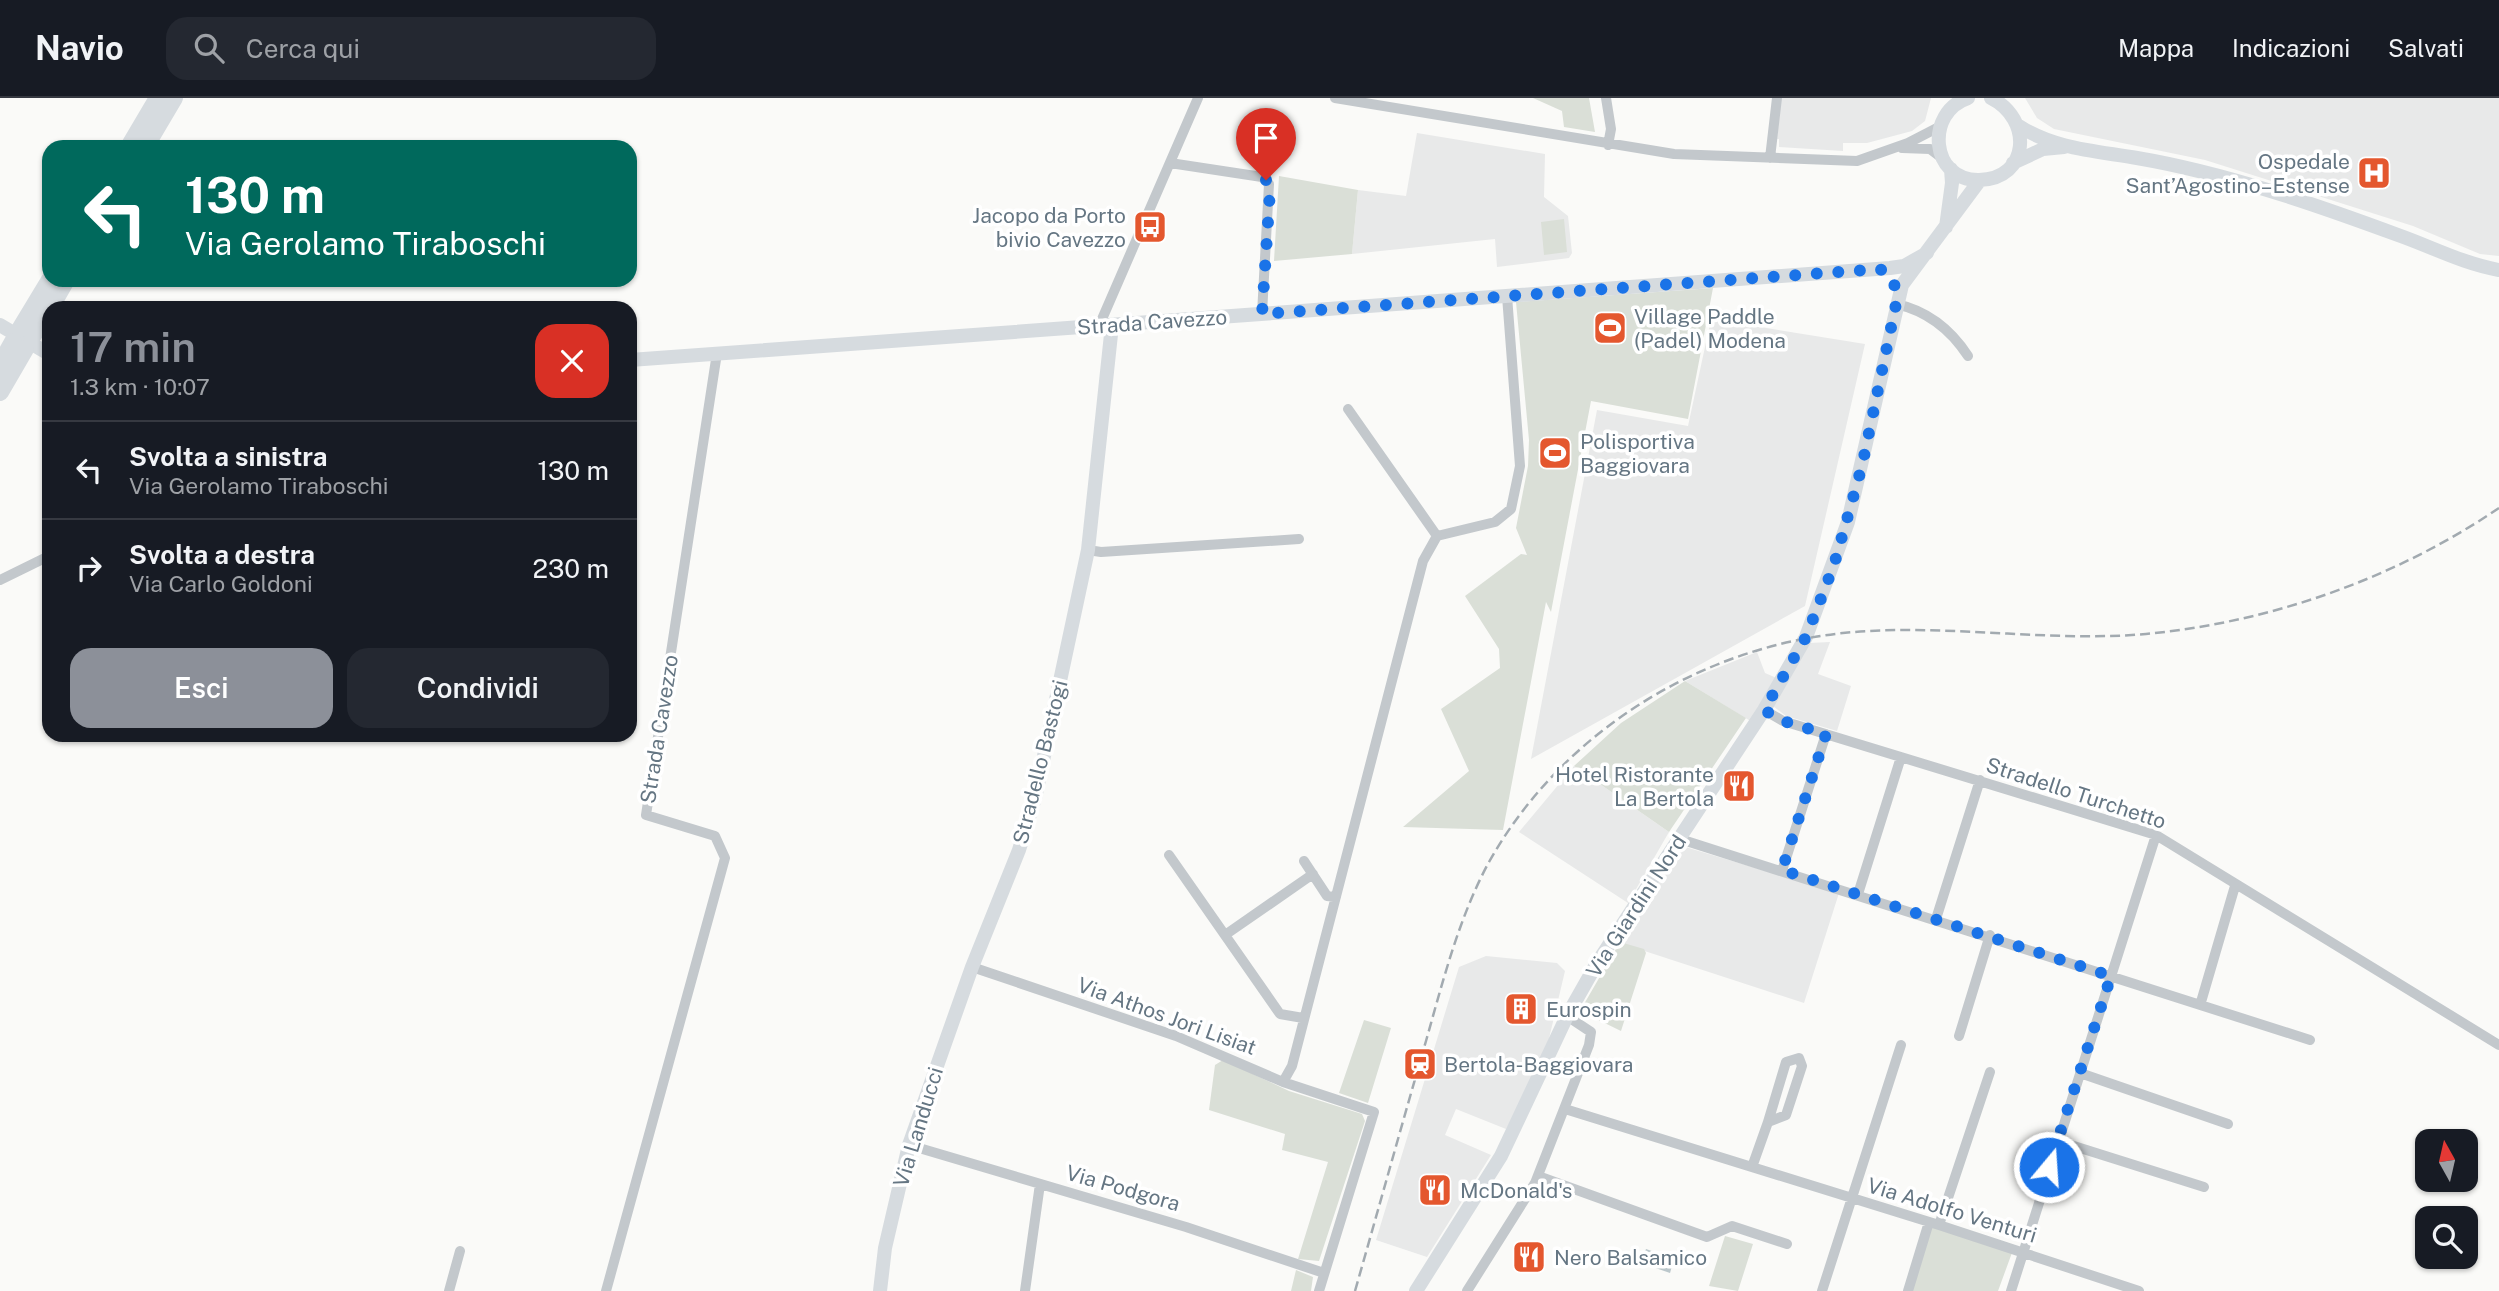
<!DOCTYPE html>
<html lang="it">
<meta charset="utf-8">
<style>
body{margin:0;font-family:"Public Sans",sans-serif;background:#242831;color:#f1f3f6;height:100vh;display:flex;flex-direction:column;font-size:26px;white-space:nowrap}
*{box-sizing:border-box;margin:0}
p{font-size:23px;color:#9ea1a6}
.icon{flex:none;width:38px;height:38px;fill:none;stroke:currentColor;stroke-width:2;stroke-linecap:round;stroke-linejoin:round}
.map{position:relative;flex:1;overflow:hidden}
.drawer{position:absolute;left:42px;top:203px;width:595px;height:441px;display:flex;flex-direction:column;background:#171b24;border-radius:21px;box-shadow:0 2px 5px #0004}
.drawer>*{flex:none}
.banner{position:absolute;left:42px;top:42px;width:595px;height:147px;border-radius:21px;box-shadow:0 2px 5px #0004;background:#00695c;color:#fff;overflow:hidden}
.needle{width:46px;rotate:352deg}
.controls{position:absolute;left:2415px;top:1031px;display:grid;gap:14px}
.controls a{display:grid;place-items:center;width:63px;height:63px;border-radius:14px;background:#171b24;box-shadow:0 2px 5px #0004;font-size:35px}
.pin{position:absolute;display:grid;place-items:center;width:60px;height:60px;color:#fff;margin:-72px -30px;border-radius:50% 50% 50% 0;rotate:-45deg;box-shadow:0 0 7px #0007}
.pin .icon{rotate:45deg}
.me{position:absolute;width:77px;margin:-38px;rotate:18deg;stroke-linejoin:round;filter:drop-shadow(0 0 5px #0008)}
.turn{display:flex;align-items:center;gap:24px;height:147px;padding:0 28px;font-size:32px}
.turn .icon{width:91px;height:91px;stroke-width:2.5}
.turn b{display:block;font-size:49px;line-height:60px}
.round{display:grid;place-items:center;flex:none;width:74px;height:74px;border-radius:21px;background:#242831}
.headline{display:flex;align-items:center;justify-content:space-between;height:119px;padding:0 28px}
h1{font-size:42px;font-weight:600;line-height:52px;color:#8c9099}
.cta{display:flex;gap:14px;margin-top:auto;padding:14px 28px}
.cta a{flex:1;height:80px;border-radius:21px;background:#8c9099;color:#fff;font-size:28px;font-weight:600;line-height:80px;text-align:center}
.cta a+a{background:#242831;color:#f1f3f6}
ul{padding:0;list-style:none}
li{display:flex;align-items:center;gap:21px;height:98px;padding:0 28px;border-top:2px solid #363941}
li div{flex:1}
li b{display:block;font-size:26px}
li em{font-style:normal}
header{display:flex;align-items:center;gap:42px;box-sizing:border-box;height:98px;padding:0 35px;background:#171b24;border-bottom:2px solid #363941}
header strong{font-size:33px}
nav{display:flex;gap:38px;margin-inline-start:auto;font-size:24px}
.search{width:490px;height:63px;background:#242831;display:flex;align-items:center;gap:18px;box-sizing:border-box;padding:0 24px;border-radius:21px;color:#9ea1a6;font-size:26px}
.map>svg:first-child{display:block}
.built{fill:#e8e9e9}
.green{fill:#dadfd7}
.water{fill:#bbc7cb}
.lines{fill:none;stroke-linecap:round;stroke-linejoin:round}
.street{stroke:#c3c8cc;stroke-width:10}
.secondary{stroke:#d6dbdf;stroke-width:14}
.highway{stroke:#d6dbdf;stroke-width:18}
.rail{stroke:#a2aab0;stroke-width:2.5;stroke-dasharray:10 5;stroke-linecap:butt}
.route{stroke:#1a73e8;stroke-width:12;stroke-dasharray:0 21.6}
.labels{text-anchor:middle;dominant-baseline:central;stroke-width:7;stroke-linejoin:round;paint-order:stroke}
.poi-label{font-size:21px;fill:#657683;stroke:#fff;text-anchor:start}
.street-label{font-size:21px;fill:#657683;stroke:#fff}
</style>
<header>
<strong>Navio</strong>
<div class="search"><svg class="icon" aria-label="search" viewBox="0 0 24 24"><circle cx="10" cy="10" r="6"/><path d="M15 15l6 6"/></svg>Cerca qui</div>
<nav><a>Mappa</a><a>Indicazioni</a><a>Salvati</a></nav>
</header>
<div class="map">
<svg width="2499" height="1193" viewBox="0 0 2499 1193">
<rect width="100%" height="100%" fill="#fafaf8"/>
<path class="built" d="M1781 0H1931L1925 23 1912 33 1867 45H1843V53L1779 49V41H1777Z
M2025 0H2499V158L2480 156 2413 128 2205 62 2054 31 2037 20Z
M1417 35 1545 56 1544 99 1568 118 1572 155 1569 160 1497 169 1495 141 1352 156 1358 92 1406 98Z
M1711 221 1865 246 1805 508 1531 661 1597 312 1688 328Z
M1830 544 1818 576 1851 588 1837 633 1786 618 1773 608 1809 545Z
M1757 554 1765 575 1779 581 1752 624 1685 583Z
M1574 668 1669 734 1628 805 1519 734Z
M1682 748 1839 795 1804 905 1617 844Z
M1486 858 1557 865 1565 873 1547 949 1528 992 1506 1031 1456 1011 1445 1037 1491 1057 1427 1159 1376 1142 1459 869Z"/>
<path class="green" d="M1533 0H1589L1595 34 1564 29 1562 13Z
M1279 78 1358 92 1352 156 1274 163Z
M1564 121 1567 154 1544 157 1541 124Z
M1713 190 1688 321 1591 303 1551 514 1546 504 1503 732 1403 729 1469 673 1441 611 1500 570 1499 551 1465 498 1521 456 1527 457 1516 430 1528 368 1529 342 1516 204Z
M1685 583 1746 620 1669 734 1574 668 1621 625Z
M1620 844 1644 851 1646 855 1621 933 1580 913Z
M1364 922 1391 930 1368 1005 1339 995Z
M1223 962 1289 993 1362 1016 1365 1023 1319 1163 1298 1161 1328 1064 1282 1052 1285 1036 1209 1012 1215 967Z
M1930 1124 2013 1152 1998 1193H1908Z
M1725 1138 1753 1146 1738 1193 1709 1188Z
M1296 1172 1313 1179 1311 1193H1291Z"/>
<path class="water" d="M1646 1151 1674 1161 1670 1175 1641 1165Z"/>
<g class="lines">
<path class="street" d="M1335 0 1674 56 1857 63 1908 45 1939 29
M1606 0 1611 31 1608 47
M1902 50 1930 51 1942 60
M1770 60 1777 0
M1170 65 1262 79 1269 86 1262 216
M1896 206C1928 213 1951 232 1968 258
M1099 228 1198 0
M1348 311 1437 438
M1088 452 1101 454 1299 441
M0 482 49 458
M1764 612 1783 623 2156 737 2499 947
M1680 741 2310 942
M1169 757 1280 916 1303 920
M1304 763 1327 798 1336 799
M1782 773 1826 636
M1858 796 1901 659
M1936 821 1980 682
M1225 837 1313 776
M972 869 1176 938 1283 984 1292 968 1423 463 1437 438 1495 424 1511 411 1520 368 1507 198
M2201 904 2235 788
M1959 938 1990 837
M2080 975 2228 1026
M1283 984 1374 1014 1319 1193
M1565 1011 1939 1127 2139 1193
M2058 1043 2204 1089
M909 1047 1186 1129 1324 1175
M1752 1069 1768 1024 1786 1017 1802 968 1799 960 1786 964 1768 1024
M1538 1078 1707 1139 1732 1128 1787 1146
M1939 1127 1990 974
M449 1193 460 1153
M606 1193 725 760 715 738 646 717 717 255
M1025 1193 1040 1086
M1467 1193 1535 1085 1589 947 1591 934 1567 918
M1822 1193 1901 947
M1908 1193 1929 1124
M2011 1193 2156 737"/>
<path class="secondary" d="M1968 0C1925 14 1930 83 1979 82 2030 81 2033 21 1991 0
M2019 28C2054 51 2097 53 2137 60 2225 75 2314 106 2398 137 2432 149 2464 166 2499 172
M2013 65 2043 51 2064 49
M1946 129 1952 85 1951 71
M0 227 49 256
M630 262 1890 170 1904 168 1927 155
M880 1193 885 1150 909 1047 972 869 1019 752 1035 700 1088 452 1112 227
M1416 1193 1501 1058 1567 918 1597 865 1764 612 1806 539 1848 424 1902 187 1980 82"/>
<path class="highway" d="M129 49 158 0
M145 49 174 0
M50 210 66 182
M21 230 50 182
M33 237 49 211
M0 267 13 244
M0 294 25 251"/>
<path class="rail" d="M1355 1193C1379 1109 1402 1026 1426 943 1443 883 1459 819 1489 764 1566 627 1715 540 1870 533 1962 528 2054 544 2146 536 2271 524 2394 481 2499 410"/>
</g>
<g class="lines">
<path class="route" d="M1266 82 1270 93 1262 216 1880 171 1894 182 1896 206 1862 368 1834 467 1806 539 1764 612 1783 623 1826 636 1782 772 2111 878 2049 1069"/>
</g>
<defs>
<symbol id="hospital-square" viewBox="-11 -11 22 22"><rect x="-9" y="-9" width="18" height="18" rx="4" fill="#e4572e" stroke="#fff"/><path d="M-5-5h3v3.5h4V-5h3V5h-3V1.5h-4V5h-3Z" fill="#fff"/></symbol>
<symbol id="bus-square" viewBox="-11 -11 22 22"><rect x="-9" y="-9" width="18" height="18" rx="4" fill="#e4572e" stroke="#fff"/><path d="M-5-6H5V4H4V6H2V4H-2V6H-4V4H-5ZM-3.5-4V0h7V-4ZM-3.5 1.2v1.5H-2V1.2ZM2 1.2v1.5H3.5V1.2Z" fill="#fff"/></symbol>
<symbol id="stadium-square" viewBox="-11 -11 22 22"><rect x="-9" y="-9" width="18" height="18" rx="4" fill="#e4572e" stroke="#fff"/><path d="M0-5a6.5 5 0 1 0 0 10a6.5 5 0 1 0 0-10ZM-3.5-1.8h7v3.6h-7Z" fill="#fff"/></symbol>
<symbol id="restaurant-square" viewBox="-11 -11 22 22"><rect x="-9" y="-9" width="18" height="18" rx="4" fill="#e4572e" stroke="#fff"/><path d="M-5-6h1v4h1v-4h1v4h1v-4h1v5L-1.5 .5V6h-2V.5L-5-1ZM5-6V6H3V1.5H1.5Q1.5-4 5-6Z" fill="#fff"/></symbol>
<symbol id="building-square" viewBox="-11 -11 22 22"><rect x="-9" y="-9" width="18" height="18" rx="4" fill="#e4572e" stroke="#fff"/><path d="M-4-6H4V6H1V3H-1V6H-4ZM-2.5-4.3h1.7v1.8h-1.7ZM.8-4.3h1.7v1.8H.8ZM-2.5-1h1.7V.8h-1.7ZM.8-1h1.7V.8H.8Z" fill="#fff"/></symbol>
<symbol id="station-square" viewBox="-11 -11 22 22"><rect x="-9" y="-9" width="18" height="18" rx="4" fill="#e4572e" stroke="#fff"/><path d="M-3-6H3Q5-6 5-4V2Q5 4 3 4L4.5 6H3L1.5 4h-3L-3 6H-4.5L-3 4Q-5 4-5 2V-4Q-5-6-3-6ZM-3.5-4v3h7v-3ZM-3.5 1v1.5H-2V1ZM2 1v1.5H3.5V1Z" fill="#fff"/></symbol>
</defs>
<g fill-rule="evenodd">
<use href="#hospital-square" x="2355" y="56" width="38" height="38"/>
<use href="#bus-square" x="1131" y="110" width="38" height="38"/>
<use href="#stadium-square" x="1591" y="211" width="38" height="38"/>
<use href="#stadium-square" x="1536" y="336" width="38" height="38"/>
<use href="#restaurant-square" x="1720" y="669" width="38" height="38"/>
<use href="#building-square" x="1502" y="892" width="38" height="38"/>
<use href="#station-square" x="1401" y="947" width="38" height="38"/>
<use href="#restaurant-square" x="1416" y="1073" width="38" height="38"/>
<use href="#restaurant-square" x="1510" y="1140" width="38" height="38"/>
</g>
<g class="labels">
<g class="poi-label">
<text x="2350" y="63" text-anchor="end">Ospedale<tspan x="2350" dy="24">Sant’Agostino–Estense</tspan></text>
<text x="1126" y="117" text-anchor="end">Jacopo da Porto<tspan x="1126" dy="24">bivio Cavezzo</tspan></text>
<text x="1634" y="218">Village Paddle<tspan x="1634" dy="24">(Padel) Modena</tspan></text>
<text x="1580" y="343">Polisportiva<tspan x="1580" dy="24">Baggiovara</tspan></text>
<text x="1714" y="676" text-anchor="end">Hotel Ristorante<tspan x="1714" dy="24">La Bertola</tspan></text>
<text x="1546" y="911">Eurospin</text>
<text x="1444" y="966">Bertola-Baggiovara</text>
<text x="1460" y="1092">McDonald's</text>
<text x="1554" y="1159">Nero Balsamico</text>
</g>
<g class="street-label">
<text transform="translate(1152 224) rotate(-4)">Strada Cavezzo</text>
<text transform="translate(659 631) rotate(-81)">Strada Cavezzo</text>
<text transform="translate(1040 664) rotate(-76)">Stradello Bastogi</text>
<text transform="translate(2076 695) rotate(18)">Stradello Turchetto</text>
<text transform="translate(1636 808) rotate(-57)">Via Giardini Nord</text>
<text transform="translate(1167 918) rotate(20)">Via Athos Jori Lisiat</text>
<text transform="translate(918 1029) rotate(-73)">Via Landucci</text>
<text transform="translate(1123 1090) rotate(16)">Via Podgora</text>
<text transform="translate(1952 1112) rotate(17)">Via Adolfo Venturi</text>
</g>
</g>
</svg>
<div class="controls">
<a><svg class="needle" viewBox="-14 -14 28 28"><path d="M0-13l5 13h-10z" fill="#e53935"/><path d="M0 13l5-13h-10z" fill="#9ea1a6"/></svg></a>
<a><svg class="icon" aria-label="search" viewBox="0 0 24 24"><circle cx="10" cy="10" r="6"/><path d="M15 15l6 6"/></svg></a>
</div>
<div class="pin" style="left:1266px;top:82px;background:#d93025"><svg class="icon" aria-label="arrive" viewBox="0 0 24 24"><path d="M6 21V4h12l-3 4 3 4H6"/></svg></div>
<svg class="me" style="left:2049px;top:1069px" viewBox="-20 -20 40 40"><circle r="17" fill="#1a73e8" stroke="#fff" stroke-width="3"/><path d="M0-11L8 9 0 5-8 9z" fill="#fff"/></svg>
<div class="banner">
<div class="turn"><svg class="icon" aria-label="left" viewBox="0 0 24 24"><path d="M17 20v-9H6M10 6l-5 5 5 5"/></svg><div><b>130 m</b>Via Gerolamo Tiraboschi</div></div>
</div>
<section class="drawer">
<div class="headline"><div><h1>17 min</h1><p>1.3 km · 10:07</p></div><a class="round" style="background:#d93025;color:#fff"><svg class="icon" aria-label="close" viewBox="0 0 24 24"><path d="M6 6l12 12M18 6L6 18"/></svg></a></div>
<ul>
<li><svg class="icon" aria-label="left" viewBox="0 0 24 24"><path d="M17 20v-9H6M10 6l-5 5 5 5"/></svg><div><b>Svolta a sinistra</b><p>Via Gerolamo Tiraboschi</p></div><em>130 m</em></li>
<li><svg class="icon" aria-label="right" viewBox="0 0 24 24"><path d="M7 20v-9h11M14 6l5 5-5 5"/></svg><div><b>Svolta a destra</b><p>Via Carlo Goldoni</p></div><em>230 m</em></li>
</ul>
<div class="cta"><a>Esci</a><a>Condividi</a></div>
</section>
</div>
